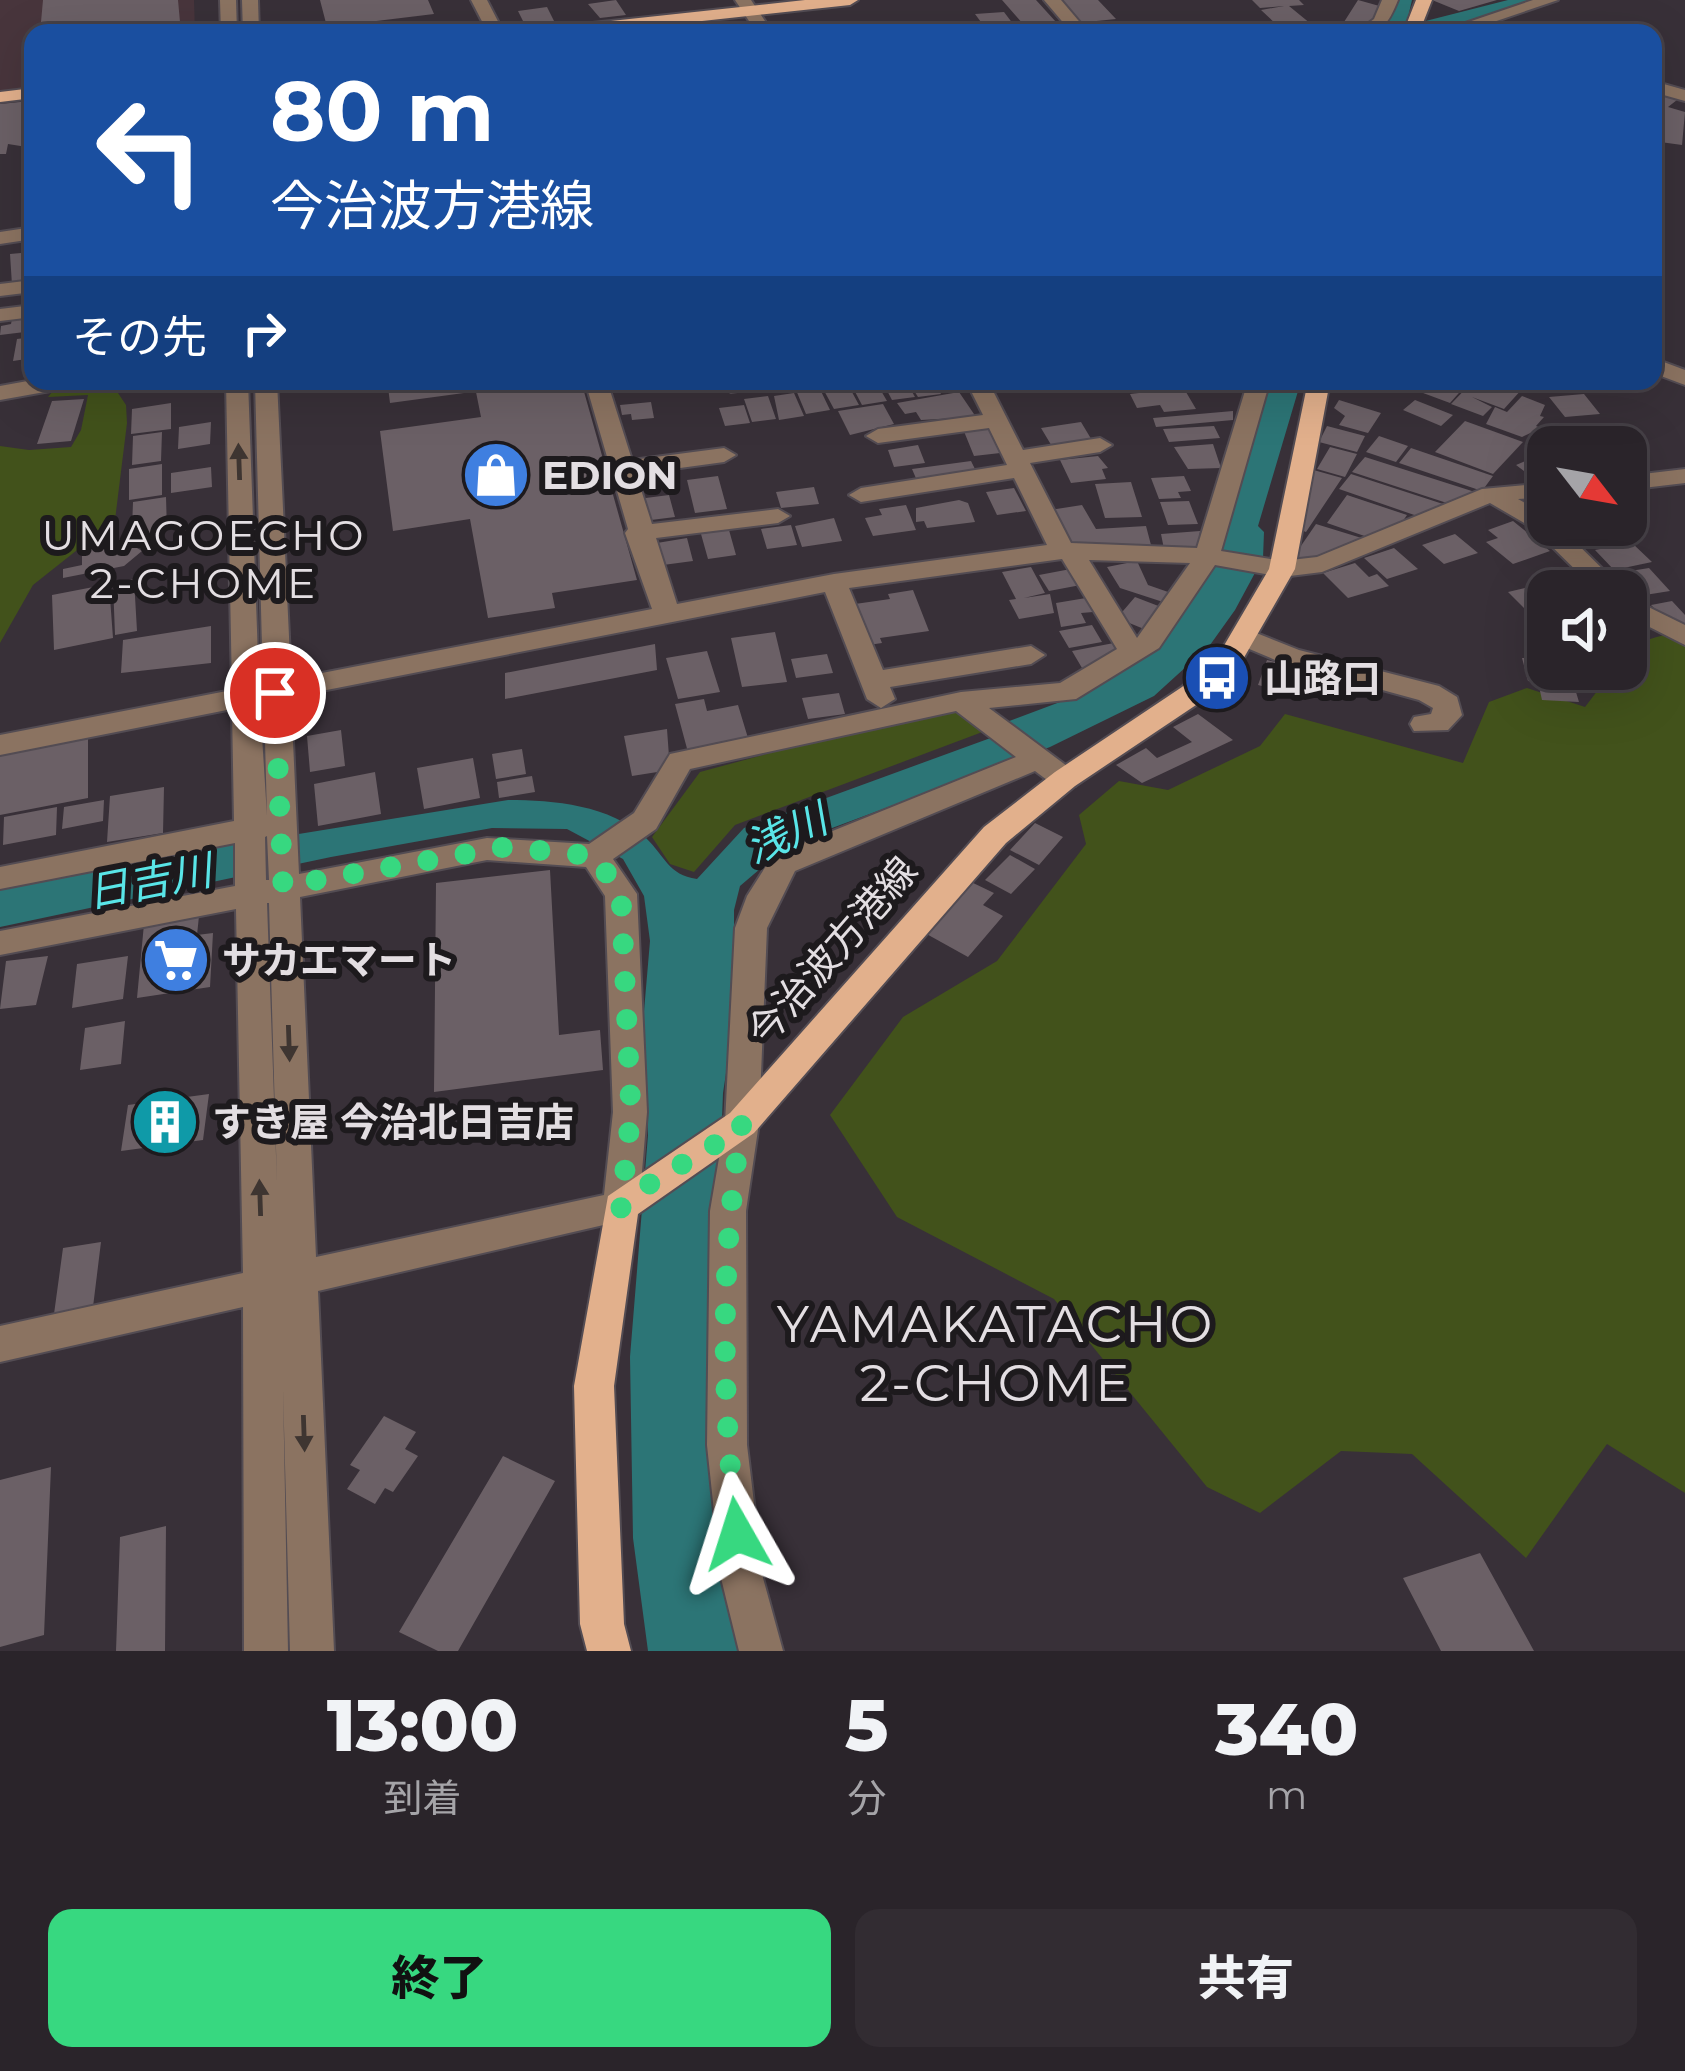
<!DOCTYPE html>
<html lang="ja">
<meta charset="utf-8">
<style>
body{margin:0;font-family:Montserrat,"Noto Sans JP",sans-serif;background:#322c32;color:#f1f3f6;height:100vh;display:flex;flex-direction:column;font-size:45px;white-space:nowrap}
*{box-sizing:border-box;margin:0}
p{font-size:39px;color:#a5a4a8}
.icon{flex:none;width:66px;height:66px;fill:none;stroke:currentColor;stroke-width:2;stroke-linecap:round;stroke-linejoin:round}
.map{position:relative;height:1651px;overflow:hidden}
.drawer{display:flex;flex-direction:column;background:#2a242a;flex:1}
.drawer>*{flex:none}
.guide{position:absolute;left:24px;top:24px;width:1638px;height:366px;border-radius:24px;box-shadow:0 12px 48px #0002,0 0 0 3px #464147;background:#1a4fa0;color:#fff;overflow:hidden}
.needle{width:78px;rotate:121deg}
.tools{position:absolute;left:1527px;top:426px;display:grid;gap:24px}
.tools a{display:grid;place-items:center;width:120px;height:120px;border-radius:24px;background:#2a242a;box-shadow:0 12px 48px #0002,0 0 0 3px #464147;font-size:60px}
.pin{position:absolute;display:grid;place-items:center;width:102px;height:102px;color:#fff;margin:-51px;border:6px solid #fff;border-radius:50%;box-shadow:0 3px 12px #0007}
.me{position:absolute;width:132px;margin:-66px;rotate:354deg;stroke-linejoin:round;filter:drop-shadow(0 0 9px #0008)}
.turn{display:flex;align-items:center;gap:42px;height:252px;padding:0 48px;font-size:54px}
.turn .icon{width:156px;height:156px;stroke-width:2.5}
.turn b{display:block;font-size:84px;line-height:102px}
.then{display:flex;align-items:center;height:114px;padding:0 48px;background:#0003;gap:24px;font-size:45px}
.eta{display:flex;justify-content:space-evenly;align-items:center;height:204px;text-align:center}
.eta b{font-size:72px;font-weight:800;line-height:84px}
.cta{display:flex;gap:24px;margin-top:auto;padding:24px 48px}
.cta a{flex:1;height:138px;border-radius:24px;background:#37d880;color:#111;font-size:48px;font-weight:800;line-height:138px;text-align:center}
.cta a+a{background:#322c32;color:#f1f3f6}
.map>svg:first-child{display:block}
.commercial{fill:#48353c}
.green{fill:#42521b}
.water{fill:#2c7576}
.building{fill:#6b6066}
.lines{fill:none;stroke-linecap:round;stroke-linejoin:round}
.minor-casing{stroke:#534c53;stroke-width:4}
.major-casing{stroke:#534c53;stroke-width:4}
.minor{fill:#8b7361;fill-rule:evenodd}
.major{fill:#e2b08c;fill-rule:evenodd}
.oneway{fill:#3e3531}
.route{stroke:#37d880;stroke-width:21;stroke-dasharray:0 37.8}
.labels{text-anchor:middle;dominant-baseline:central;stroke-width:12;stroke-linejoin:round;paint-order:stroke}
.poi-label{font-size:39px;font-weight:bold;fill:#e3dee2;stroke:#1d1a1d;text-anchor:start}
.street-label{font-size:39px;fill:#e3dee2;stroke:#1d1a1d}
.neighbourhood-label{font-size:42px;letter-spacing:3px;fill:#e3dee2;stroke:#1d1a1d}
.water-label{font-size:42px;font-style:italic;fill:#59e5e7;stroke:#1d1a1d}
.near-neighbourhood-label{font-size:51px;letter-spacing:3px;fill:#e3dee2;stroke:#1d1a1d}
</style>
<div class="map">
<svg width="1685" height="1651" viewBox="0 0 1685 1651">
<rect width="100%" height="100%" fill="#383038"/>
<path class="commercial" d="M0 0H194L195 33H33V87L0 91Z"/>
<path class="green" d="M88 385 114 387 126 405 127 423 115 520 33 585 0 643V446L29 450 71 447 81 430 88 395 48 397 52 392Z
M1664 635 1685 645V1493L1607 1444 1526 1558 1412 1454 1341 1451 1260 1513 1207 1487 1054 1299 897 1217 830 1115 903 1017 997 961 1086 844 1079 815 1119 781 1168 790 1260 746 1285 714 1463 763 1489 702 1527 688 1585 707 1614 669H1626C1626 642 1641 642 1664 635Z
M961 708 985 731 735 825 694 872 670 864 652 837 700 772 848 732Z"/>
<path class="water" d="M1395 0H1412L1406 26 1508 0H1541L1433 32 1368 33Z
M1264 381H1301L1258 526 1264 532 1263 558 1235 610 1210 645 1154 696 1050 747 789 844 740 886 734 910V1021L723 1093 719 1197 747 1651H648L633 1538 630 1357 648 1135 643 1023 650 941 644 896 623 859 567 829 492 828 331 857 0 927V890L200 850 508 800C554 800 610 805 646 838 665 856 668 875 697 879L744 828 996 736 1004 723 1068 699 1168 628Z"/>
<path class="building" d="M43 0H178L181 33H40Z
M320 0H428L434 14 327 27Z
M616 0 626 15 600 18 588 4Z
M1002 0H1036L1056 22 1024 25Z
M1056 0H1098L1116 19 1077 23Z
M1252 0H1299L1304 5 1289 6 1322 33H1283L1276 27 1295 23 1277 25 1261 10 1284 6 1260 8Z
M1358 0 1383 7 1370 27 1344 22Z
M1432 0H1497L1459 11Z
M547 7 556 25 527 29 518 11Z
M1004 12 1020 33H989L975 14Z
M1657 94 1677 100 1668 107 1685 112 1682 145 1653 141 1658 103 1653 97Z
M30 101 33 148 8 144 6 154H0V104Z
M32 252 33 283 12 285 10 254Z
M33 316V331L0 335 1 326 11 324 12 319Z
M33 337V358L13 361 17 339Z
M434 381H462L464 393 390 403 388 387Z
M500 381H581L637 580 552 593 555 608 488 618 470 519 393 531 380 431 481 417 475 387Z
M846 381 859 405 834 409 821 385Z
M882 381H906L915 397 892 400Z
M908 381H934L941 394 918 397Z
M1130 381H1190V384L1155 391 1136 390Z
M1425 381 1435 385 1453 381 1466 385 1450 403 1415 390Z
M1473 381H1503L1523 388 1504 409 1472 397 1492 407 1483 416 1451 404Z
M876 382 887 401 862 405 852 386Z
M819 387 830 410 806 414 796 390Z
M1157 391 1186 392 1196 409 1164 412 1160 405 1137 408 1130 394Z
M959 392 976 417 921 420 916 412 905 414 897 403Z
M794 393 804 416 779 420 774 396Z
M1584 394 1600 414 1565 417 1549 397Z
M768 396 776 419 752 422 744 399Z
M1522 396 1545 405 1540 416 1544 417 1536 426 1541 428 1522 437 1486 424 1495 407 1507 412Z
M84 399 71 441 37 444 52 401Z
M1339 400 1381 413 1368 433 1339 425 1345 416 1334 408Z
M1415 400 1453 415 1441 426 1403 410Z
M651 402 654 418 632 420 631 414 622 415 620 405Z
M171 403V429L131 434 132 409Z
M883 404 894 424 850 435 838 411Z
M744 405 750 423 725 426 719 408Z
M1233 411V420L1156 427 1153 418Z
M1465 421 1523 442 1493 474 1435 452Z
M211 422 210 444 178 449 179 427Z
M1081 422 1093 442 1053 448 1041 428Z
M986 426 999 430 1009 452 974 456 963 429Z
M1214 426 1220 438 1169 442 1163 429Z
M1327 426 1365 436 1357 452 1319 442Z
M162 432 161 461 132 465 133 436Z
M1379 436 1408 446 1396 462 1366 452Z
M1213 444 1221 468 1188 469 1174 447Z
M918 445 925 463 894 467 888 450Z
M1330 447 1357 454 1345 477 1317 469Z
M1411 448 1493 476 1482 491 1399 463Z
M1548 451V476L1536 480 1516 465Z
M1098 456 1108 468 1102 469 1106 479 1071 483 1060 460Z
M1365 457 1475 492 1453 505 1352 472Z
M971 461 978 475 918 483 912 469Z
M162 464V495L129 500V469Z
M211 467 212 487 171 493V473Z
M1310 469 1342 478 1306 532 1296 528Z
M1351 474 1443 504 1423 518 1339 489Z
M718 476 727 509 695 513 687 480Z
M1184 476 1191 491 1178 492 1181 498 1159 499 1151 478Z
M1131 482 1142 517 1105 518 1095 484Z
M814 487 819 504 781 508 776 492Z
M1014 488 1026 511 997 515 986 492Z
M669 495 675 517 643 521 638 499Z
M1347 495 1407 515 1394 534 1376 540 1327 523Z
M166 497 167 531 140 535V528L132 529 133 502Z
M959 500 968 503 975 522 927 528 924 521 916 522V508Z
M1189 501 1198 524 1168 525 1160 502Z
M906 505 916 530 873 536 865 518 882 515 879 509Z
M1082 505 1096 529 1146 526 1151 545 1070 549 1050 510Z
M834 518 842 541 802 547 795 526Z
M1513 521 1550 551 1513 564 1486 542 1498 538 1488 530Z
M1316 524 1368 540 1311 561 1294 556Z
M791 525 797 545 767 549 761 529Z
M1593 525H1628L1632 543 1596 538Z
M729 530 736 555 708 559 701 534Z
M1200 531 1198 549H1164L1161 534Z
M1455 534 1478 553 1444 564 1422 545Z
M687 538 693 561 663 565 657 543Z
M122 539 142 551 124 566 63 578V569L82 565V546Z
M1632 543 1652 562 1614 570 1595 550Z
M1394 548 1418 569 1387 579 1364 558Z
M1137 561 1148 585 1171 593 1163 602 1120 588 1107 567Z
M1355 563 1369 577 1377 574 1389 586 1348 598 1323 573Z
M1031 567 1045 593 1024 598 1050 594 1054 613 1019 619 1009 600 1016 599 1002 572Z
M1076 568 1086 584 1049 591 1039 575Z
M1649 568 1670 591 1645 595 1624 572Z
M134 579 137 631 115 635 113 583Z
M1554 581 1563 591H1548V602L1524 608 1508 592Z
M109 584 113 638 54 650 52 595Z
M913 590 929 631 880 638 882 643 862 646 848 605 890 599 888 594Z
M1135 597 1161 607 1144 629 1117 618Z
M1086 598 1093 612 1081 613 1086 623 1061 627 1056 603Z
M1672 601 1685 615V624L1672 627 1651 605Z
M1092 625 1102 642 1069 648 1059 631Z
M211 626V663L121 673 123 640Z
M775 632 787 682 742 687 731 638Z
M1114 643 1122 657 1082 668 1072 651Z
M655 644 657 670 505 699V673Z
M707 651 720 692 678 699 666 658Z
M1530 653 1548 654V669H1569L1579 702 1542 700 1538 682 1528 681 1522 658H1532Z
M827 654 833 673 796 678 791 659Z
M1267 660 1310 670 1302 696 1258 685Z
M839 693 845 714 808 719 802 698Z
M704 699 707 711 738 705 748 738 715 743 718 751 689 756 675 704Z
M1198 714 1233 740 1142 783 1116 765 1146 748 1157 758 1192 742 1173 727Z
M667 729 670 770 632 776 624 736Z
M341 730 345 766 310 772 307 736Z
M88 738V798L0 815V755Z
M522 749 526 774 496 779 492 754Z
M473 758 480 798 424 809 417 768Z
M375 772 381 814 318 826 314 784Z
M532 776 535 792 499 798 497 782Z
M164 787 163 833 107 842 110 796Z
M104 800 103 821 62 829 64 807Z
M57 807 56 835 3 845 4 817Z
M1035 823 1063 837 1039 865 1010 850Z
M1010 855 1035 869 1011 894 985 880Z
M550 870 559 1035 600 1030 603 1070 434 1092 436 883Z
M969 881 994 893 983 905 1003 916 968 957 923 932Z
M199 916 197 935 213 933 210 987 137 998 144 924Z
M48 956 36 1005 0 1009 6 961Z
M128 956 123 999 72 1008 77 964Z
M125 1021 121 1064 80 1070 85 1028Z
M209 1094 203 1140 121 1151 128 1105Z
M101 1242 93 1307 54 1314 63 1248Z
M384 1416 416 1432 405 1449 418 1456 393 1492 385 1488 375 1504 347 1489 360 1470 350 1465Z
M503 1456 555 1481 458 1651H438L399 1632Z
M51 1467 44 1635 0 1647V1480Z
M166 1526 165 1651H116L120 1537Z
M1480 1553 1534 1651H1441L1403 1578Z"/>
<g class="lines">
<defs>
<path id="minor" d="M220 0H236L237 33H221Z
M242 0H258L259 33H243Z
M471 0H487L504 33H488Z
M735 0H751L773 33H757Z
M1044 0H1061L1089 33H1072Z
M1382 0H1398C1388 25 1382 33 1355 33L1374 19Z
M1533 0H1558L1461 33H1436Z
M1653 81 1685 90V101L1653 92Z
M33 227V239L0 244V232Z
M33 280V292L0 296V284Z
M33 305V317L0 321V309Z
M1653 358 1685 370V385L1653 373Z
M33 380V381H78L67 388 0 400V386Z
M226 381H248L259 685 263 684 255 381H277L291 679 652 609 625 533 628 529 585 381H607L632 460 724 448 736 455 724 462 636 474 652 524 778 509 790 516 778 523 656 538 677 604 834 574 1047 545 1014 478 861 502 849 495 861 488 1007 465 989 428 878 443 866 436 878 429 983 415 966 381H988L1023 450 1100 438 1112 445 1100 452 1030 463 1071 543 1197 548 1248 381H1270L1221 551 1282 561 1317 557 1482 489 1548 483V497L1518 499 1548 516V525H1558L1625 591H1597L1533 528 1490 503 1322 572 1282 577 1215 565 1159 648 1076 699 989 708 1075 772 1080 779 1075 786H1055L1035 771 795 871 767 928 759 1123 746 1211 747 1445 763 1578 783 1651H739L721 1578 707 1445 710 1211 725 1123 735 928 747 896 773 855 1016 757 956 711 690 769 656 829 613 859 637 894 647 1112 639 1207 634 1218 318 1291 334 1651H290L283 1389 288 1651H244L243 1307 0 1362V1326L243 1273 236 909 0 955V931L235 886V843L0 889V867L234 821 232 709 0 755V735L232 690ZM1062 559 1117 649 1060 683 961 692 670 754 634 813 589 844 487 838 299 874 291 697 825 592 867 699 881 708 895 699 890 687 1031 664 1045 655 1031 646 883 670 849 588ZM1089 560 1190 563 1137 638ZM264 703 267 816 260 704ZM267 836 269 880H266L265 837ZM487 860 586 867 605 896 613 1112 604 1195 316 1257 300 897ZM267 903H269L277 1183Z
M710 381H773L770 386 731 392Z
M1685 469V483L1626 490V476Z
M1626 596 1685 625V645L1626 615Z
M1244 628 1299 650 1439 686 1457 697 1462 715 1448 730 1414 731 1410 724 1414 717 1431 714 1433 708 1419 700 1280 662 1235 643 1231 637 1235 631Z"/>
<path id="major" d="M805 0H858L850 5 592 33H538L546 28Z
M1416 0H1432L1419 33H1403Z
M33 88V98L0 102V92Z
M1308 381H1330L1295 569 1242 661 1202 701 1075 786 1006 843 754 1133 638 1214 614 1386 624 1624 631 1651H587L580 1624 574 1386 608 1196 730 1113 984 827 1055 772 1182 687 1222 649 1269 569Z"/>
</defs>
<use href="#minor" class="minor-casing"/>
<use href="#major" class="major-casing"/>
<use href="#minor" class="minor"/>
<use href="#major" class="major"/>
</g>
<defs><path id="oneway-solid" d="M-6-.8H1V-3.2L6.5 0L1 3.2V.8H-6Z" transform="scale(3)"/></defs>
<g class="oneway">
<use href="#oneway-solid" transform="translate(239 462) rotate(-92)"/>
<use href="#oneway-solid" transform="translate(289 1043) rotate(88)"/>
<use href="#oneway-solid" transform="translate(260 1198) rotate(-92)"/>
<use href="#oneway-solid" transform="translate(304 1433) rotate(88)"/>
</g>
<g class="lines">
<path class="route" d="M275 693 283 886 505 847 595 856 621 895 631 1112 621 1208C656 1171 706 1158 742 1123 720 1258 721 1398 737 1534"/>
</g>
<defs>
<symbol id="shop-disc" viewBox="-11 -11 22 22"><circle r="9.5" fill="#3f7fe0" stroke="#1d1a1d"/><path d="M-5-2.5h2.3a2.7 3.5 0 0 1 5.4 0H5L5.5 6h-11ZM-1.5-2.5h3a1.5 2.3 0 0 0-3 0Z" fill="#fff"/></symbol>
<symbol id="bus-disc" viewBox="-11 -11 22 22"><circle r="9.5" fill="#1a4fb4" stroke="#1d1a1d"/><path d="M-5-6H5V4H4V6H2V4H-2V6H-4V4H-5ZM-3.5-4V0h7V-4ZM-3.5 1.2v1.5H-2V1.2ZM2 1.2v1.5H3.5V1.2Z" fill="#fff"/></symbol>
<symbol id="supermarket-disc" viewBox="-11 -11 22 22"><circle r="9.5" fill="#3f7fe0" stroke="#1d1a1d"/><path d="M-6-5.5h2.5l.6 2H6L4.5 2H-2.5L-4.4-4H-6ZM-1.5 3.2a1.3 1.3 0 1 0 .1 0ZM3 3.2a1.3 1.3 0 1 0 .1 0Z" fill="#fff"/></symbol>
<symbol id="building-disc" viewBox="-11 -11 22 22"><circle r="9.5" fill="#0f9aa8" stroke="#1d1a1d"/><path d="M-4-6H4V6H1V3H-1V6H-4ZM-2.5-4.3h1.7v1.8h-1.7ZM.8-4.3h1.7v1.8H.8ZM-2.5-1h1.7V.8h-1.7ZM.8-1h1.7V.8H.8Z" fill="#fff"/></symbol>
</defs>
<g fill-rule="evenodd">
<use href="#shop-disc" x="458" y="437" width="76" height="76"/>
<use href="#bus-disc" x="1179" y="640" width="76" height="76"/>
<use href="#supermarket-disc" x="138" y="922" width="76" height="76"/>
<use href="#building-disc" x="127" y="1084" width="76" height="76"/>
</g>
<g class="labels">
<g class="poi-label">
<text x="542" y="475">EDION</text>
<text x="1264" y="678">山路口</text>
<text x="222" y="960">サカエマート</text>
<text x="212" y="1122">すき屋 今治北日吉店</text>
</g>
<g class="street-label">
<text transform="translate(832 951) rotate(-49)">今治波方港線</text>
</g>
<g class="neighbourhood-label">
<text x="204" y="535">UMAGOECHO<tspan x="204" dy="48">2-CHOME</tspan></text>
</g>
<g class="water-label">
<text transform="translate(786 833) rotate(-24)">浅川</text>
<text transform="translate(149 881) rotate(-11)">日吉川</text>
</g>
<g class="near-neighbourhood-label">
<text x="996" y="1324">YAMAKATACHO<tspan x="996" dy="59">2-CHOME</tspan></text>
</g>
</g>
</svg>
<div class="tools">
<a><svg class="needle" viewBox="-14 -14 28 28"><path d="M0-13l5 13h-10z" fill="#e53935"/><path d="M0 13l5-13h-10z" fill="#a5a4a8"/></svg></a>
<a><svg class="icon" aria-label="sound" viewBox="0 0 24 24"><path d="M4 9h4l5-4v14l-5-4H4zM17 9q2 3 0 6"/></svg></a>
</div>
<div class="pin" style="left:275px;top:693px;background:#d93025"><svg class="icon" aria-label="arrive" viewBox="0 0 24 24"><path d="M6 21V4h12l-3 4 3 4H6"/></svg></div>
<svg class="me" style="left:737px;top:1534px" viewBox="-20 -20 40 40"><path d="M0-17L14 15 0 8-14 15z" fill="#37d880" stroke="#fff" stroke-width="4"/></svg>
<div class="guide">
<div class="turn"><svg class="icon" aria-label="left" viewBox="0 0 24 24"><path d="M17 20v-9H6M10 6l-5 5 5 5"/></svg><div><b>80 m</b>今治波方港線</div></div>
<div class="then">その先<svg class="icon" aria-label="right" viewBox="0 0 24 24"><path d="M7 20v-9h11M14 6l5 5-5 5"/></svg></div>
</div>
</div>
<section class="drawer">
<div class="eta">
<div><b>13:00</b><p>到着</p></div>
<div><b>5</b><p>分</p></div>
<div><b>340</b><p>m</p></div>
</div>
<div class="cta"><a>終了</a><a>共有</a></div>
</section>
